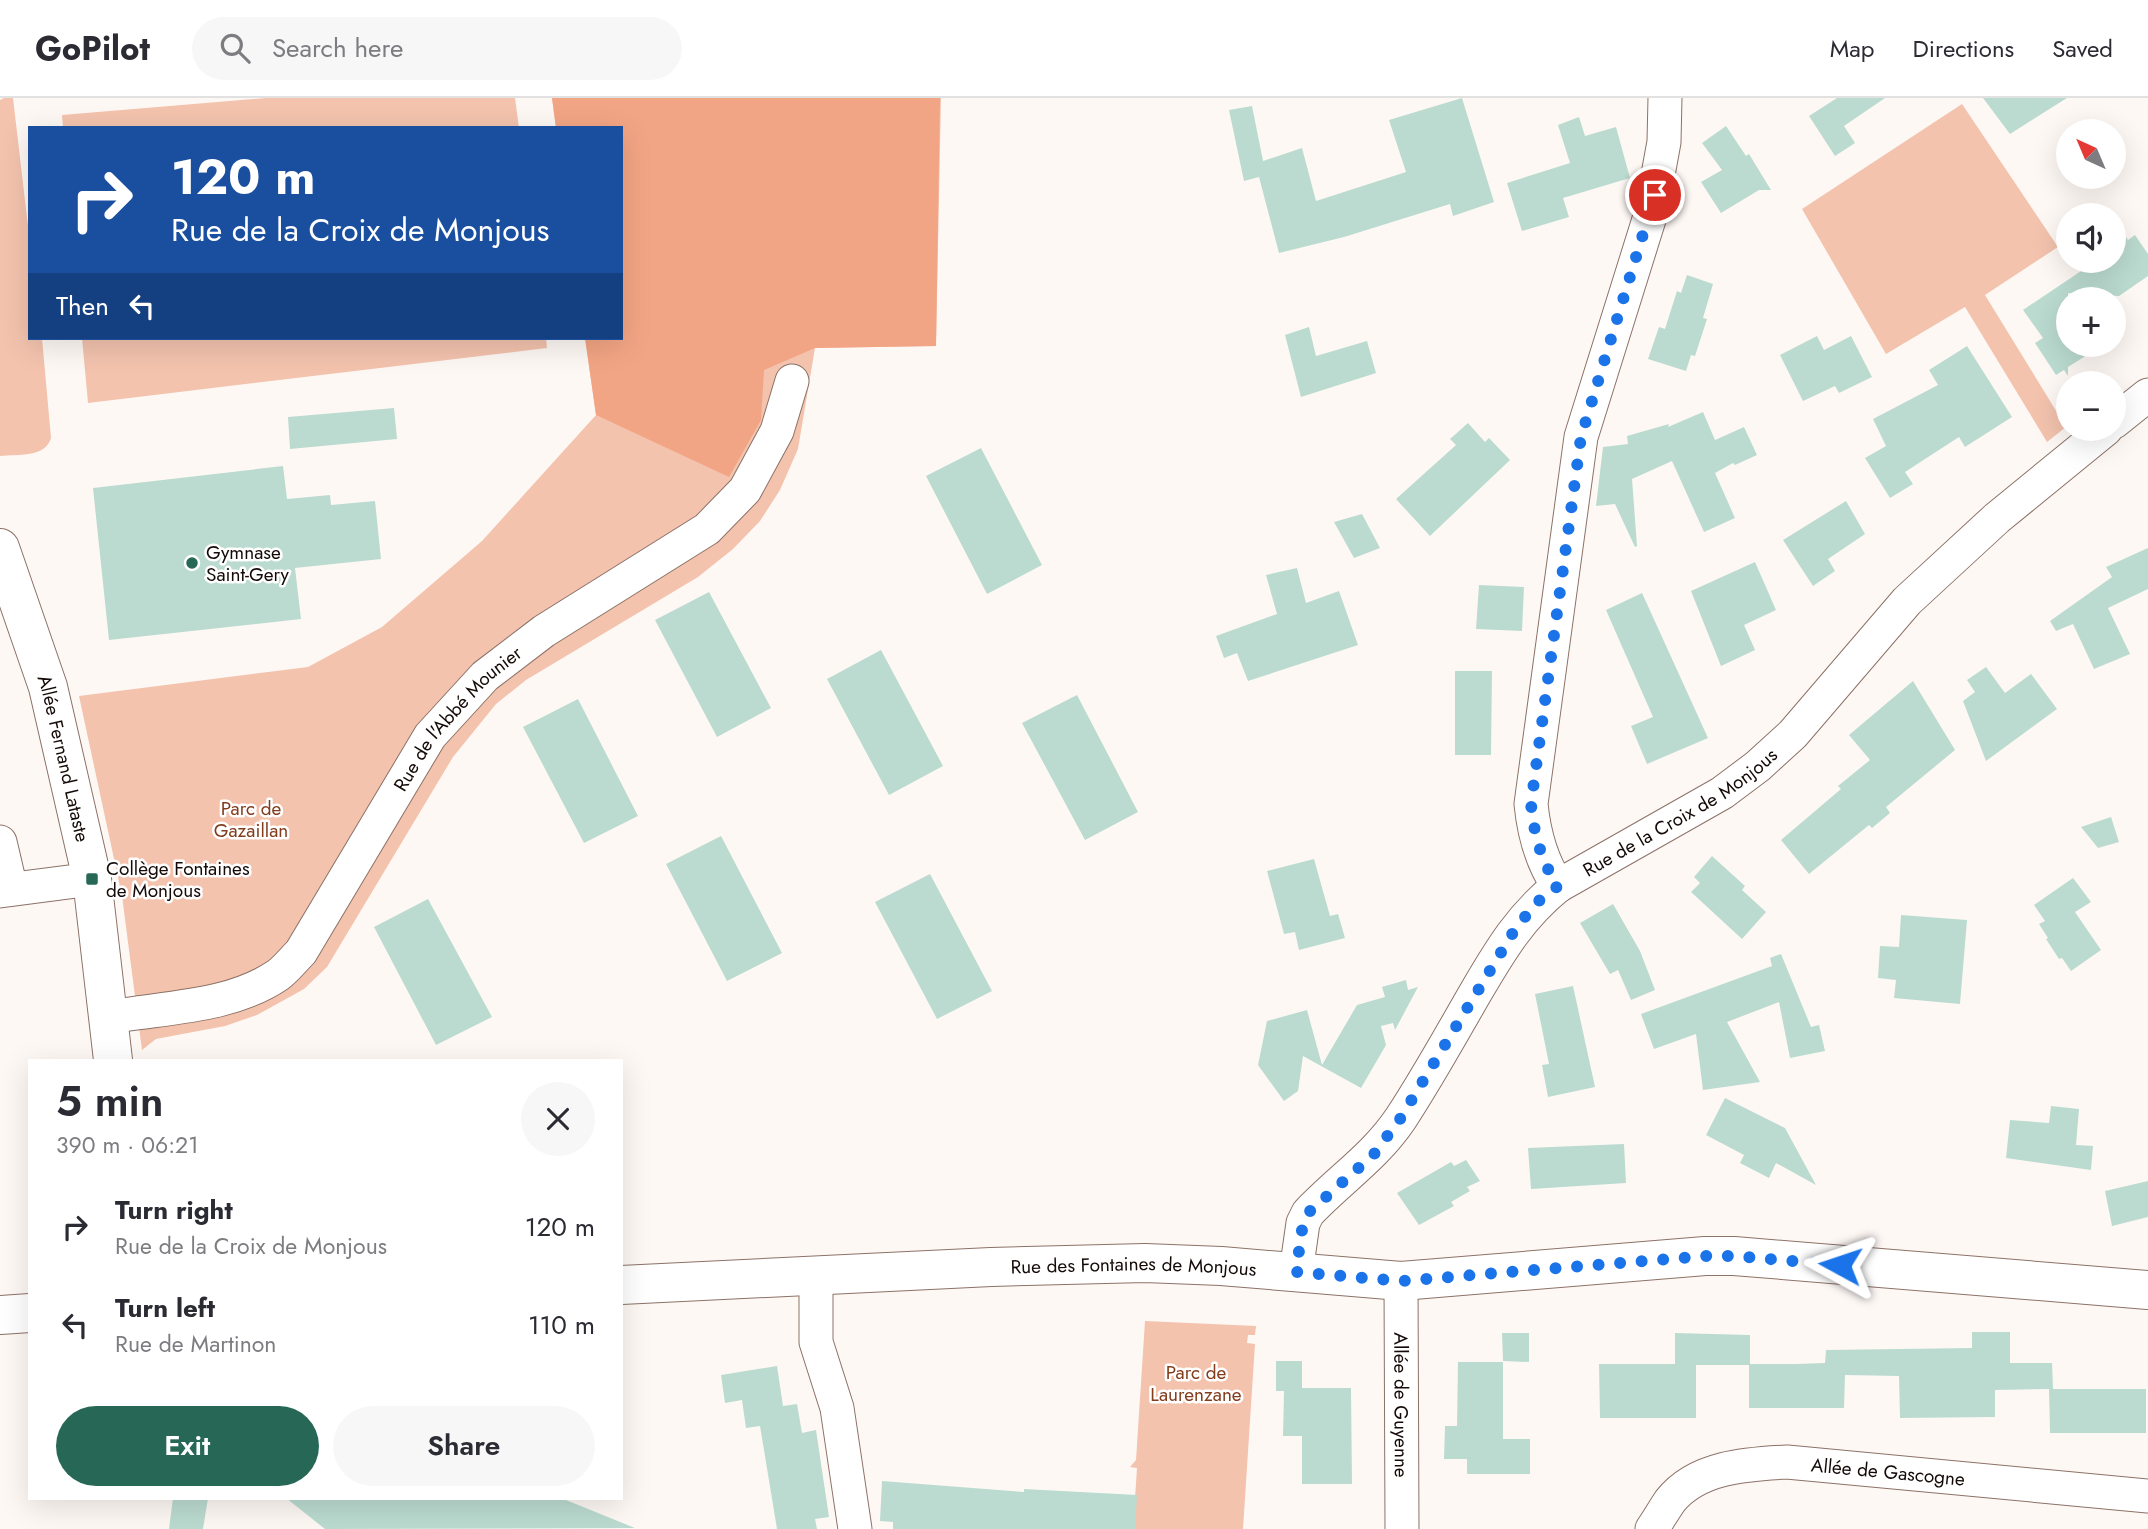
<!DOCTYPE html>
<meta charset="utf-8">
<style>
body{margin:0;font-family:Jost,sans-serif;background:#f7f7f7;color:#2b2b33;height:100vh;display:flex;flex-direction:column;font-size:26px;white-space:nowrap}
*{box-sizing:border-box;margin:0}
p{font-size:23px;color:#7c7c81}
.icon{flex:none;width:38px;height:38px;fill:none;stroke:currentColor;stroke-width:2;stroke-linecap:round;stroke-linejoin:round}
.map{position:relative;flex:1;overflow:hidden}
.sheet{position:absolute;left:28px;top:961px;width:595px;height:441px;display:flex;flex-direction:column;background:#fff;border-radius:0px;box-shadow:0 7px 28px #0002}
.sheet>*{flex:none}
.guide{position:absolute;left:28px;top:28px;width:595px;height:214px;border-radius:0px;box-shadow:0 7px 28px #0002;background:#1a4fa0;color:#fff;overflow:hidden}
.needle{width:46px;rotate:316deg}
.fabs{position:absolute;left:2056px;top:21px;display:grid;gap:14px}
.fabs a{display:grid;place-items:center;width:70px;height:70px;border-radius:50%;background:#fff;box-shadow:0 7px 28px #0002;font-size:35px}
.pin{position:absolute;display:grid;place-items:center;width:60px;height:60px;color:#fff;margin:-30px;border:4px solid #fff;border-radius:50%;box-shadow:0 2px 7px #0007}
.me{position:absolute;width:77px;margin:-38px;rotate:275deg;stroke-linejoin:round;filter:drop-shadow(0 0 5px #0008)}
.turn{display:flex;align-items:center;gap:24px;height:147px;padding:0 28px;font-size:32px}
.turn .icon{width:91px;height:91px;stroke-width:2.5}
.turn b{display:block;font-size:49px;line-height:60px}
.then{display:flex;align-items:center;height:66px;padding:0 28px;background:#0003;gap:14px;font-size:26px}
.round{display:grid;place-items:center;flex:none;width:74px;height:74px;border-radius:37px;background:#f7f7f7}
.overview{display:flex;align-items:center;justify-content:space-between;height:119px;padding:0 28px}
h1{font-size:42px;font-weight:600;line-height:52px}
.action{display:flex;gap:14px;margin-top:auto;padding:14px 28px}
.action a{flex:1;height:80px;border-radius:42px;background:#266755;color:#fff;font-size:28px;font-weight:600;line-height:80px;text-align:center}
.action a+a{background:#f7f7f7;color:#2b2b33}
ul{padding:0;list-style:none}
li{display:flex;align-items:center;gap:21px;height:98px;padding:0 28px}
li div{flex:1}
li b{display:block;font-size:26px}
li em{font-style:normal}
header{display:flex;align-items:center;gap:42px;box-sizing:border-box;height:98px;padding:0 35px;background:#fff;border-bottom:2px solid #e1e1e2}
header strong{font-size:33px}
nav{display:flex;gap:38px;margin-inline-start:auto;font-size:24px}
.search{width:490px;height:63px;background:#f7f7f7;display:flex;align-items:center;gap:18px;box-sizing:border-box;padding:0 24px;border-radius:38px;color:#7c7c81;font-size:26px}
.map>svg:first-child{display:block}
.green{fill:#f3c3ae}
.forest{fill:#f2a584}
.building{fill:#bbdbd0}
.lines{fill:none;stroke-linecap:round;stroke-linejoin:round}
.street-casing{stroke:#8c7267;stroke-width:35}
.secondary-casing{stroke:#8c7267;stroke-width:40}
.street{stroke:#fff;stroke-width:33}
.secondary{stroke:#fff;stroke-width:38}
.route{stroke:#1a73e8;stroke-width:12;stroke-dasharray:0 21.6}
.poi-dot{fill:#266755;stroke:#fff;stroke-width:2.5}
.labels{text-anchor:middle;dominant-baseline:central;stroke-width:5;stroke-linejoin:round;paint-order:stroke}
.poi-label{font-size:19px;fill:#140a07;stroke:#fff;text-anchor:start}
.street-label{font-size:19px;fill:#140a07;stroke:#fff}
.park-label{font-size:19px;fill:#823d1c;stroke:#fff}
</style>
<header>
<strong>GoPilot</strong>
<div class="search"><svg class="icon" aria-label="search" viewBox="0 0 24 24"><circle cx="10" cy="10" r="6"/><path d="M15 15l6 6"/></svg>Search here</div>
<nav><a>Map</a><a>Directions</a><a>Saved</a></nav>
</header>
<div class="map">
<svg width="2148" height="1431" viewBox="0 0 2148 1431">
<rect width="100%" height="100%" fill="#fef8f5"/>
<path class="green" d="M4 0H13L30 145V240H42L51 340C45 360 18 356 0 358V2Z
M266 0H515L519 30H63L62 17Z
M552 0H941L936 248 815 250 798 351 780 392 760 423 733 451 698 479 526 582 496 606 453 659 327 869 304 891 257 917 225 928 156 941 142 952 122 798 79 598 308 569 382 529 482 443 596 317 585 240H621V30H556Z
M1962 6 2058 149 1985 197 2066 329 2047 344 1965 209 1886 256 1802 111Z
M82 240H546L547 250 88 305Z
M1145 1223 1256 1228 1255 1237H1248L1247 1245 1255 1246 1243 1431H1133L1137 1370 1130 1369 1136 1362Z"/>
<path class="forest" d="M552 0H940L936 248 815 250 764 272 761 322 729 379 596 317 585 240H621V30H556Z"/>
<path class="building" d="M1462 0 1494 104 1453 118 1450 106 1344 139 1279 155 1259 79 1244 83 1229 12 1252 8 1263 63 1302 50 1316 103 1406 74 1389 22Z
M1837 0H1885L1844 28 1855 45 1835 58 1809 18Z
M1983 0H2067L2010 36Z
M1579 19 1585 38 1616 29 1630 80 1563 100 1569 119 1522 133 1507 85 1570 65 1558 27Z
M1726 28 1746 58 1749 56 1771 92H1759L1721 115 1701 84 1722 72 1702 45Z
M2114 121 2128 142 2135 137 2148 156V178L2119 198 2068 195V247H2103L2068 269V278L2064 272 2056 277 2035 245 2043 240 2023 212 2096 163H2114Z
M1687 177 1713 186 1703 220 1707 221 1695 258 1691 257 1686 273 1648 261 1659 229 1665 231 1677 193 1681 195Z
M1309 229 1316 258 1367 243 1376 275 1301 299 1285 237Z
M1817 238 1824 252 1851 238 1872 279 1839 295 1835 288 1803 303 1780 257Z
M1967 248 2012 319 1965 349 1959 339 1905 374 1913 386 1890 400 1865 360 1886 348 1873 321 1938 287 1929 272Z
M394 310 397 341 290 351 288 319Z
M1703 314 1715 342 1744 329 1757 357 1735 367 1733 365 1715 375 1735 420 1704 434 1672 363 1632 381 1637 448 1635 449 1615 406 1596 408 1603 349 1628 346 1627 338 1669 326 1668 329Z
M1468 325 1485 344 1489 340 1510 362 1430 438 1396 401 1456 347 1450 341Z
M981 350 1042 467 987 496 926 378Z
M283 368 287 401 330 397 331 407 375 403 381 461 295 470 301 521 109 542 93 390Z
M1846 403 1865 436 1828 461 1835 473 1813 488 1783 442Z
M1362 416 1380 450 1354 460 1334 424Z
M2148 450V491L2108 510 2130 556 2094 571 2073 526 2056 533 2050 523 2112 479 2106 469Z
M1755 464 1776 512 1744 527 1755 552 1721 568 1691 493Z
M1297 470 1306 505 1339 493 1358 547 1248 583 1237 555 1224 560 1216 538 1277 516 1266 477Z
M1479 487 1524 489 1522 533 1476 531Z
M709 494 771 610 717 639 655 522Z
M1642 495 1708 640 1647 666 1631 628 1653 619 1606 512Z
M881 552 943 668 889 697 827 581Z
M1986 569 2005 595 2031 576 2057 611 1986 663 1963 603 1975 594 1967 582Z
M1455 573H1492L1491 657H1455Z
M1913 583 1955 652 1886 709 1890 715 1872 730 1869 727 1809 776 1781 742 1841 691 1838 688 1870 662 1849 637Z
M1077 597 1138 714 1085 742 1022 625Z
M578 601 638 718 584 745 523 629Z
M2111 719 2119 744 2098 750 2081 729Z
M721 738 782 855 727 883 666 766Z
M1712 758 1745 788 1742 792 1766 814 1742 841 1691 794 1700 785 1694 779Z
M1314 761 1330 818 1338 816 1345 840 1299 852 1295 834 1284 836 1267 773Z
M930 776 992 893 937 921 875 804Z
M2073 780 2091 804 2075 814 2101 852 2071 873 2062 860 2059 861 2046 841 2048 840 2039 826 2045 823 2034 807Z
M428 801 492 919 436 947 374 829Z
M1613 806 1640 853 1655 892 1631 902 1618 872 1610 876 1580 825Z
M1901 817 1967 822 1960 906 1894 900 1896 882 1878 880 1880 848 1899 849Z
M1781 856 1811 929 1819 927 1825 953 1790 960 1779 904 1727 924 1760 984 1703 992 1696 936 1654 951 1641 916 1772 868 1770 860Z
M1406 882 1408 892 1418 889 1395 932 1393 925 1381 928 1386 947 1361 990 1303 958 1298 993 1284 1003 1258 967 1267 923 1307 912 1322 967 1357 907 1385 899 1382 889Z
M1573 888 1595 989 1548 999 1542 967 1549 966 1535 896Z
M1725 1000 1785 1030 1816 1087 1776 1065 1769 1080 1740 1065 1744 1057 1706 1037Z
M2051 1008 2079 1011 2076 1047 2093 1048 2091 1072 2006 1060 2010 1022 2049 1025Z
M1624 1046 1626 1085 1531 1091 1528 1050Z
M1466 1062 1480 1083 1467 1089 1470 1093 1451 1104 1454 1108 1419 1127 1397 1095 1451 1064 1454 1068Z
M2148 1083V1119L2112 1128 2105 1093Z
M1972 1234H2010V1265H2052L2053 1291H2146V1335H2050L2049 1291 1995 1292V1319L1900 1320 1899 1278 1845 1277 1844 1310H1749V1267H1696V1320H1600L1599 1266H1675V1235L1750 1237V1266H1796L1825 1265 1826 1252 1972 1250Z
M1502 1235H1529V1264L1503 1263Z
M1276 1263H1302V1290H1351L1352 1386H1302V1338H1283L1284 1293H1276Z
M1458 1264H1503V1341H1530V1376H1467V1361H1444L1445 1328H1457Z
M777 1268 783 1308 797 1306 802 1335 816 1332 829 1419 815 1421 817 1431H777L760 1328 746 1330 742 1302 725 1305 721 1277Z
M882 1383 1024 1394V1391L1137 1397 1135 1431H893V1424L880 1423Z
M173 1400H208L203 1431H169Z
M286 1400H561L635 1430 325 1431Z"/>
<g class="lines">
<defs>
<g id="street">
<path d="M2114 324 2148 297"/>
<path d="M0 744 11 791"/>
<path d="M1558 788C1541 763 1534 736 1531 706L1581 339 1651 115 1664 44 1665 0"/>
<path d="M0 793 92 781"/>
<path id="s1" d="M110 919C165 909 229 910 278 877 286 871 294 861 301 854L430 638 485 578 544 533 707 431 745 392 777 333 792 283"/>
<path id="s2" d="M1296 1174 1303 1125 1308 1115C1339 1082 1375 1059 1401 1020 1428 979 1452 935 1477 892 1501 851 1521 818 1558 788L1722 695 1758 668 1793 636 1907 503 1997 420 2106 331"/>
<path d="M816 1179V1244L837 1310 855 1431"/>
<path id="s3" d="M1401 1183 1402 1431"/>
<path id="s4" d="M1652 1431C1658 1422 1664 1412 1670 1403 1697 1369 1746 1366 1787 1364L2148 1398"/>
</g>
<g id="secondary">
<path id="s5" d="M0 450 48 589 92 781 113 962"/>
<path id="s6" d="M621 1187 991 1169 1145 1165 1221 1168 1401 1183 1705 1158H1734L2148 1192"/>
<path d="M0 1217 30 1215"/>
</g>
</defs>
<use href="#street" class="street-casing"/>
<use href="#secondary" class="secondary-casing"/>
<use href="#street" class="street"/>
<use href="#secondary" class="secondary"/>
</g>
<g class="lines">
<path class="route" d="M1655 97 1581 339 1531 706C1534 736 1541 763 1558 788L1535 806 1514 833 1400 1021 1374 1056 1308 1115 1303 1125 1296 1174 1401 1183 1705 1158H1734L1840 1167"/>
</g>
<g class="poi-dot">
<circle cx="192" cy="465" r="7"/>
<rect x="85" y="774" width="14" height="14" rx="3.5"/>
</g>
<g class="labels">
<g class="poi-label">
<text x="206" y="454">Gymnase<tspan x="206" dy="22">Saint-Gery</tspan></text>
<text x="106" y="770">Collège Fontaines<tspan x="106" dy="22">de Monjous</tspan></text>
</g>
<g class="street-label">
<text stroke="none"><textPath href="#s1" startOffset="490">Rue de l'Abbé Mounier</textPath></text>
<text stroke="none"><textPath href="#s5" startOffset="220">Allée Fernand Lataste</textPath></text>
<text stroke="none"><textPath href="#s2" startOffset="618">Rue de la Croix de Monjous</textPath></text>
<text stroke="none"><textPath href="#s6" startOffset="513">Rue des Fontaines de Monjous</textPath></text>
<text stroke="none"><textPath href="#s3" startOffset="124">Allée de Guyenne</textPath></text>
<text stroke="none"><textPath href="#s4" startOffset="262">Allée de Gascogne</textPath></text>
</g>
<g class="park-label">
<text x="251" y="710">Parc de<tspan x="251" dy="22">Gazaillan</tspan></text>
<text x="1196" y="1274">Parc de<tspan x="1196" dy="22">Laurenzane</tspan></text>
</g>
</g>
</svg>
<div class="fabs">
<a><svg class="needle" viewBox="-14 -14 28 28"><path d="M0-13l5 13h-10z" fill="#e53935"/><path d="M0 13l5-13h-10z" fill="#7c7c81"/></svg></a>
<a><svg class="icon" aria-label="sound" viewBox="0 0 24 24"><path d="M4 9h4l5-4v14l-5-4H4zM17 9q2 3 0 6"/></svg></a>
<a>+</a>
<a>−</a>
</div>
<div class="pin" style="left:1655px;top:97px;background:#d93025"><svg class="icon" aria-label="arrive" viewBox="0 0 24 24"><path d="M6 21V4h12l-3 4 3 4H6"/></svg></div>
<svg class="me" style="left:1840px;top:1167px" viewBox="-20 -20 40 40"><path d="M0-17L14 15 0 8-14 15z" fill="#1a73e8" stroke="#fff" stroke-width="4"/></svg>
<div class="guide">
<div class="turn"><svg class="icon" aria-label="right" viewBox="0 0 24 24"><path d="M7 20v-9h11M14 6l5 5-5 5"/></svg><div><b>120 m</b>Rue de la Croix de Monjous</div></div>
<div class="then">Then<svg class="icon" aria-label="left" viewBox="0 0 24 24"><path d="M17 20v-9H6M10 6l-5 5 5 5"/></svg></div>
</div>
<section class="sheet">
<div class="overview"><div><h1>5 min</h1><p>390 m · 06:21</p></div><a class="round"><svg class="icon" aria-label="close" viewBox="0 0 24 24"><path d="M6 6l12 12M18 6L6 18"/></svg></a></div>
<ul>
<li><svg class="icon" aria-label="right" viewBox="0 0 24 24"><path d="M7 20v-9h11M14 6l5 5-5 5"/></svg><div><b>Turn right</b><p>Rue de la Croix de Monjous</p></div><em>120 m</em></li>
<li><svg class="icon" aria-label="left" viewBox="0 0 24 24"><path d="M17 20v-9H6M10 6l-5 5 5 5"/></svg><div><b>Turn left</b><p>Rue de Martinon</p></div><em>110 m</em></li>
</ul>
<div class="action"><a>Exit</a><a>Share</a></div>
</section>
</div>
